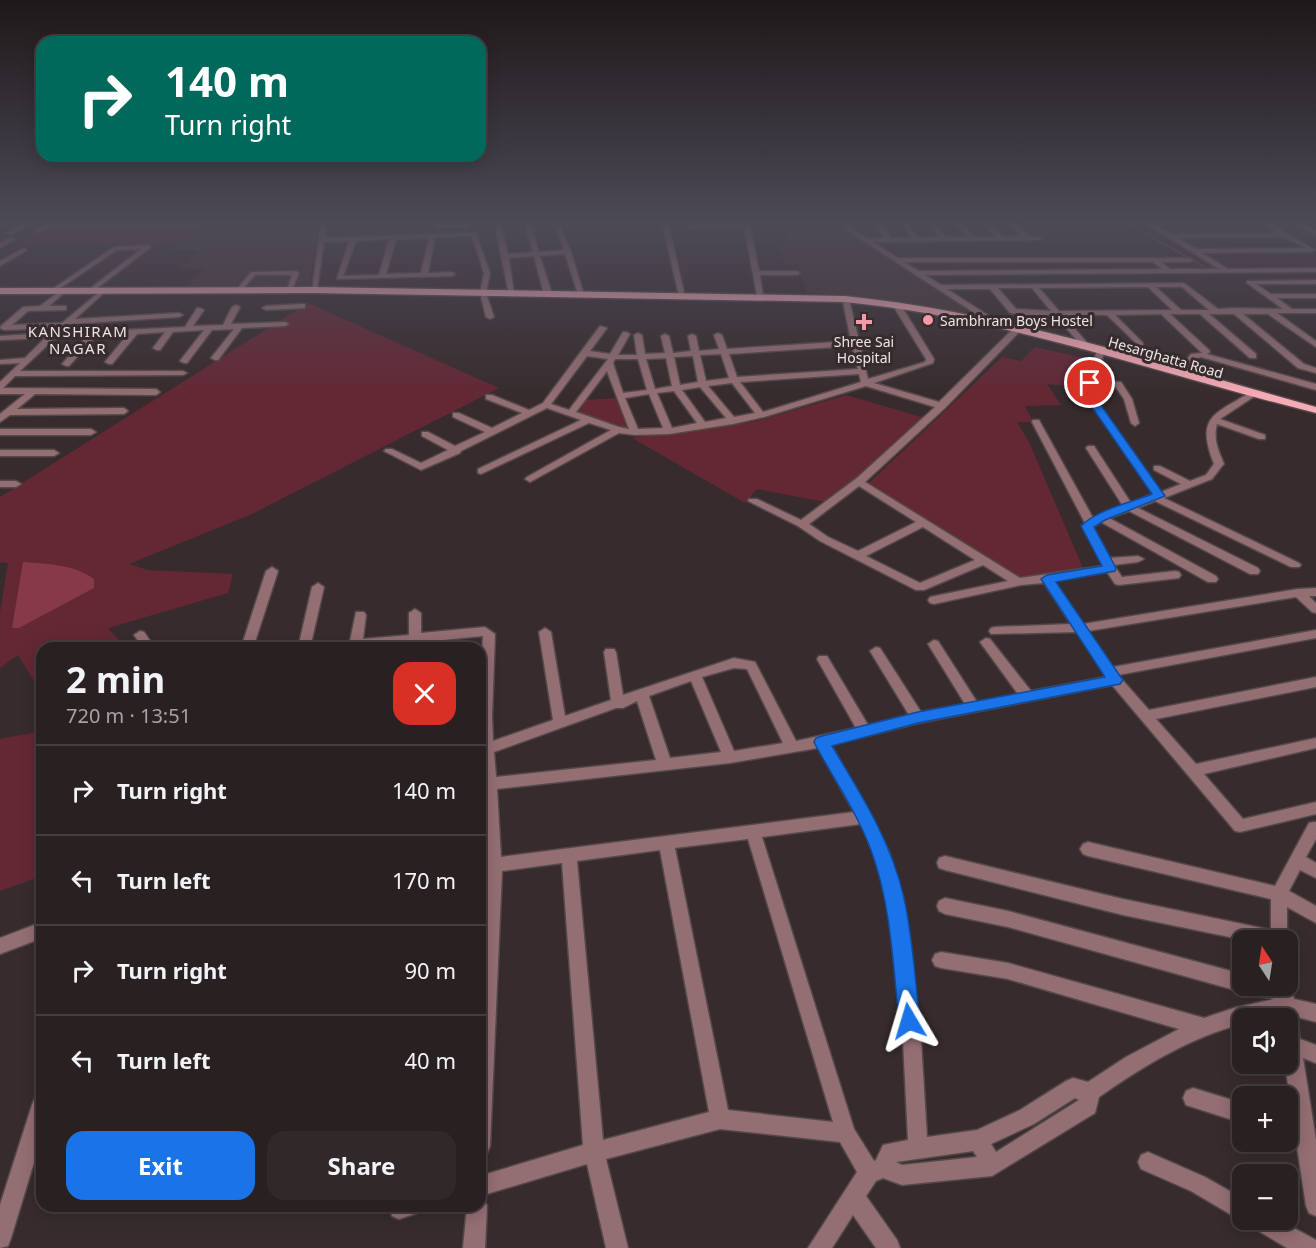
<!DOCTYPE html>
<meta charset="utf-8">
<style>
body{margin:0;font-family:"Noto Sans",sans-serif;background:#31282a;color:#f1f3f6;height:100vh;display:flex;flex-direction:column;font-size:22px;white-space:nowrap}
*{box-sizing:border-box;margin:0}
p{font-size:20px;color:#a5a3a5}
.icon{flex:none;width:33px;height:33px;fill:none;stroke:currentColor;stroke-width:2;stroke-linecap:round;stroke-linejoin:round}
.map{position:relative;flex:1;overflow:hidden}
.details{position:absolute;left:36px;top:642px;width:450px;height:570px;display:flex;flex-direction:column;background:#292022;border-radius:18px;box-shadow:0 3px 15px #0003,0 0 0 2px #453e40}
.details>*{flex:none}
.banner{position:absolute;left:36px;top:36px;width:450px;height:126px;border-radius:18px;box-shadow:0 3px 15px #0003,0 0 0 2px #453e40;background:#00695c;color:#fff;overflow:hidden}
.needle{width:39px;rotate:348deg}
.tools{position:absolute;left:1232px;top:930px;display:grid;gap:12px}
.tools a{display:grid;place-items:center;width:66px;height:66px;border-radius:12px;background:#292022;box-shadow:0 3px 15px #0003,0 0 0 2px #453e40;font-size:30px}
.pin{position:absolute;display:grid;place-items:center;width:51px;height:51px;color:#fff;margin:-26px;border:3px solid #fff;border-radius:50%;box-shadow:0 2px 6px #0007}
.me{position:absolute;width:66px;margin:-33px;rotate:353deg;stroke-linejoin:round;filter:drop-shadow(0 0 4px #0008)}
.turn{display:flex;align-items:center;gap:21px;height:126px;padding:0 30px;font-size:27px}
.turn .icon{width:78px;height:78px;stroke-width:2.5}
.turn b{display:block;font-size:42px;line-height:51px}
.round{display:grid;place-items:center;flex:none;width:63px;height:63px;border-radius:18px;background:#31282a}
.summary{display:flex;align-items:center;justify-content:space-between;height:102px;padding:0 30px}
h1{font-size:36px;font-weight:700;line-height:45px}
.button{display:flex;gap:12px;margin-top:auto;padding:12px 30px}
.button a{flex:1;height:69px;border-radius:18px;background:#1a73e8;color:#fff;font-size:24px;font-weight:700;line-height:69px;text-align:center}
.button a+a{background:#31282a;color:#f1f3f6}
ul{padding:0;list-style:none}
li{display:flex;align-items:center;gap:18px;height:90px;padding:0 30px;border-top:2px solid #453e40}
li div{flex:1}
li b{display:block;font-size:22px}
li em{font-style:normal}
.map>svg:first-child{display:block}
.built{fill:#463537}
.green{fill:#632834}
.water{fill:#863949}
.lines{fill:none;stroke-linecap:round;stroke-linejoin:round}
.stream{stroke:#863949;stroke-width:2}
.minor-casing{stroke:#54494a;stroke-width:3}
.major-casing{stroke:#54494a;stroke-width:3}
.minor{fill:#936e73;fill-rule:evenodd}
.major{fill:#f7abb6;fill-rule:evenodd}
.wall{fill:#9c8f90}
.route{fill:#1a73e8;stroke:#114b97;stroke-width:1.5}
.poi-dot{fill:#f39aa8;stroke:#372b2d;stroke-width:2}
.labels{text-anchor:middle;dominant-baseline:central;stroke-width:6;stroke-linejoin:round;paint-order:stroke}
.far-poi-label{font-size:14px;fill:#ece4e5;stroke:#372b2d;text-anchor:start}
.far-street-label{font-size:14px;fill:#ece4e5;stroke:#372b2d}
.far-neighbourhood-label{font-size:15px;letter-spacing:1.5px;fill:#ece4e5;stroke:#372b2d}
</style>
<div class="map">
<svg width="1316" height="1248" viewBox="0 0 1316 1248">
<rect width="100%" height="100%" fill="#372b2d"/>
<path class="built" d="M786 229 845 230 871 245 974 314 854 295 807 293 798 265H785L778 244H791Z
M193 233H317L309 288H182L204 270 180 268 201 250H172Z"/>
<path class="green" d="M56 222H206L178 245H16Z
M308 303 499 388 252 514 129 564 148 570 233 574 228 593 108 628 126 648H42V694L18 655 0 668V612L8 563 0 562V497Z
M1035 347 1093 360 1081 387 1047 384 1061 405 1025 406 1033 422H1017L1029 442 1083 568 1020 580 869 483 1002 357 1021 361Z
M846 395 925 418 830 503 757 489 745 503 632 438 757 421Z
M616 398 628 428 575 413 585 400Z
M42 731V876L0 891V739Z"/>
<path class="water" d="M23 562C48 564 73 564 94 579V588L19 628H12Z"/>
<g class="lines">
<path class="stream" d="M1125 222 1203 266"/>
<defs>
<path id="minor" d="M1 222H8L0 227Z
M26 222H34L12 234 7 233Z
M49 222H56L38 233H34V231Z
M321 222H327L325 238 476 233 490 273 486 293 494 317 490 319 486 317 480 293 484 273 472 236 435 237 428 273 452 272 455 274 452 276 337 279 349 241 324 242 317 290 312 291ZM429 238 421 273 386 274 396 239ZM389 239 379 275 343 276 356 241Z
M473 222H503L475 225Z
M662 222H668L685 297 679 296Z
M743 222H749L750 225 759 271H797L800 273 797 275H760L763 296 757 295 744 227 689 228 686 226 689 224Z
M834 222H841L868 239 884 238 873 222H879L891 238H912L901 222H907L918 238 939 237 927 222H933L946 237H968L954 222H960L974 237H996L982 222H989L1003 237 1021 236 1007 222H1014L1028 236 1042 238 1039 240 873 242 898 258H1190L1193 260 1190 262H1161L1170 269H1219L1143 222H1200L1155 225 1171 234 1278 233 1259 222H1267L1315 250 1312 252 1202 253 1228 269 1316 268V272L925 275 941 285 1184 283 1218 309 1234 308 1283 309 1247 283V281L1316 280V284H1256L1271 294H1316V298H1277L1292 309H1316V313H1277L1316 341V347L1268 314H1243L1304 364 1316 368V373L1298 368 1234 314H1209L1256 354V358H1250L1200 314H1170L1209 350 1210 352 1207 354 1316 384V390L1201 357 1197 358 1184 374H1178L1177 372 1191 354 1202 353 1161 314 1115 315 1143 343V347H1140L1107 315H1063L1089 345 1081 349 1077 347 1080 344 1055 315H1020L1010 313 990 289H947L1000 323 993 325ZM1285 237 1306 248 1196 249 1177 238ZM904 262H1153L1162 269 919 271ZM1148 287 1172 310 1059 311 1039 288ZM1156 287H1182L1209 310H1181ZM998 288H1032L1051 311 1016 309Z
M1294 222H1301L1316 231V236Z
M528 223 531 225 539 252 564 250 555 226 560 225 571 252 584 295 578 294 565 254 540 256 552 294 548 296 544 294 534 256 509 258 514 293 509 294 495 227 498 225 501 227 508 254 533 252 525 225Z
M10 238 15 239 0 248V243Z
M148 245 151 247 150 248 92 292 87 291 141 249 117 250 56 291 51 290 114 247Z
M24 248 27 250 26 251 0 266V261Z
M251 272 296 271 299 273 292 290 287 289 292 275H255L241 291H237V289Z
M104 288 106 289V291L75 319 179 313 183 315 179 317 70 324 60 333 185 327 197 308H200L204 310 193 326 223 325 232 307 236 305 240 307 231 324 285 322 289 324 285 326 242 328 218 360H215L211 358 234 329 212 330 187 363H184L180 361 204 330 173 332 160 350H157L153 348 165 332 137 334 112 364H109L105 362 128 334 96 336 69 366H66L62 364 87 336 55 338 20 371H183L187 373 183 375 15 376 3 388 156 389 160 392 156 395 35 394 17 409 124 408 128 411 124 414 10 415 0 422V414L25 394H0V382L20 363 0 364V360L25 358 45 338 0 340V336L50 333 57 328 4 330 0 328 1 326 23 307 40 306 63 289 66 291 65 292 49 306H66V310L28 311 12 325 62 323Z
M842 297 849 299 868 379 925 362 926 359 892 304 899 302 934 359 933 363 874 383 939 402 1016 326 1023 328 945 408 865 482 1020 578 1103 566 1082 526 1085 523 1032 422 1033 420H1039L1040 422 1093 518 1123 506 1086 448 1088 446H1094L1131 503 1153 494 1086 397V383L1097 351 1104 353 1095 381 1121 382 1132 399 1139 423 1135 426 1131 423 1124 399 1115 386H1094V397L1161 492 1181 484 1154 470V466H1160L1190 481 1206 475 1214 464C1194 414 1217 414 1254 390L1261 392 1220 419 1265 435V439H1259L1217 424C1213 439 1218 450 1224 464L1222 466 1212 479 1164 498 1299 563 1301 565 1299 567H1291L1155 501 1138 508 1258 568 1260 571 1258 574H1250L1129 511 1109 518 1216 576 1218 579 1216 582H1208L1101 522 1093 527 1110 558 1138 556 1144 559 1138 562 1114 565 1122 577 1175 571 1179 572 1181 575 1179 578 1119 585 1115 584 1107 572 1054 581 1083 624 1298 589 1316 588V596H1309L1316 603V613L1312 612 1296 597 1088 631 1113 667 1316 630V638L1118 675 1149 710 1316 677V687L1156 719 1196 764 1316 738V748L1204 774 1243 819 1316 802V814L1240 832 1235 831 1112 685 918 723 831 745 872 817 889 852 903 899 921 1040 927 1137 977 1130 1020 1110 1066 1081 1073 1078 1088 1082 1126 1057 1179 1029 1008 979 941 968 935 966 932 960 935 954 941 952 1008 963 1204 1018 1234 1008 1274 999 1253 995 1246 990 1242 992 1008 927 945 914 939 911 937 906 939 901 945 898 1008 911 1242 974V986H1287V979L1289 980 1294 999 1316 1004V1022L1297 1017 1300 1039 1316 1045V1063L1303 1058 1316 1140V1216L1309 1213 1306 1206 1296 1140 1287 1137V1117L1293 1119 1285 1064H1287V1018H1279V1017L1242 1018V1024C1190 1037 1142 1067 1099 1097L1095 1113 992 1176 902 1185 883 1178 876 1181 866 1196 897 1240 900 1248H876L853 1215 832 1248H808L857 1172 840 1142 720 1129 606 1159 628 1248H606L587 1164 480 1196V1176L583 1145 562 863 502 871 490 1146 487 1153 480 1156V973L486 865 485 850 480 851V837H485C481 769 479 703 483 636L363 648H316L322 644 350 641 356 612H364L366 615 363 639 409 635V613L415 609 421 613V633L485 627 495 634 492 716 493 741 553 720 539 632 545 628 551 632 565 716 611 700 604 652 606 649H614L616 652 623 695 734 658 755 662 796 741 856 728 817 659 819 656H827L868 725 909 715 870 651 876 647 880 648 921 712 965 704 928 644 934 640 938 641 977 702 1018 694 980 642 986 638 990 639 1031 691 1106 677 1077 632 991 634 989 631 991 628 995 627 1071 624 1044 583 1021 585 934 604 930 603 928 600 930 597 1008 581 983 565 924 590H916L820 541 798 526 748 501 749 499H757L801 520 857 478 935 407 866 386 764 417 733 424 669 434 635 435 619 433 530 482 525 479 527 477 611 430 589 423 481 474 478 473V469L581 420 547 408 461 451 460 453 421 470 384 451 386 449H392L421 463 448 450 422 436V432H428L455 446 485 432 453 417V413H459L492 428 522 413 486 399V395H492L529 410 543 403 600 326 607 328 590 351 610 354 623 332H626L630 334 618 355H637L634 335 638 333 642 335 645 354 665 353 661 336 665 334 669 336 673 353 691 351 688 336 692 334 696 336 699 351 719 349 714 335 718 333 722 335 727 349 851 341ZM852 346 858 369 737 377 729 354ZM721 354 729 378 706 381 700 355ZM587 356 608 359 569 410 551 404ZM693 356 698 382 680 385 674 357ZM666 358 672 386 655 389 646 359ZM615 359H638L647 390 623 393 613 363ZM607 371 629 429 619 427 576 412ZM859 374 861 382 763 412 740 382ZM732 383 755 413 734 417 708 386ZM700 387 726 418 705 422 682 390ZM674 391 697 423 672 428 657 393ZM649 394 663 428 638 429 625 398ZM859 486 916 522 858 551 828 537 809 524ZM923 527 975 560 920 583 866 556ZM734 668 747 669 783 743 734 751 702 677ZM691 681 721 752 670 758 649 696ZM637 701 656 760 496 777 494 752 616 708H623ZM818 748 854 812 501 857 497 789 730 763ZM861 824 873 852 887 899 903 1040 908 1140 883 1145 876 1160 874 1161 854 1129 762 837ZM748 839 833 1122 728 1110 675 848ZM660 850 709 1112 603 1140 577 861ZM1075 1098 1079 1100 996 1152 991 1144 1034 1124ZM973 1151 977 1157 902 1165 896 1162Z
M302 304H305V308L266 310 262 308 266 306Z
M0 429H91L96 432 91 435H0Z
M0 450H54L59 453 54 456H0Z
M0 481H16L21 484 16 487H0Z
M272 567 278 571 253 648H241L266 571Z
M318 583 324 587 310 648H298L312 587Z
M140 631 144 632 155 648H143L134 635Z
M1314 822H1316V839L1306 857 1316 863V878L1300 870 1289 891 1316 906V923L1287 907V941L1244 940 1123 915 945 870 939 868 937 863 939 858 945 856 1123 899 1271 930V899L1088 856 1083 854 1080 849 1083 844 1088 842 1275 886 1309 823Z
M42 922V938L0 954V938Z
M1193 1088 1242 1103V1123L1186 1105 1183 1098 1186 1091Z
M42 1095V1136L11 1238 8 1246 0 1248V1205L32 1105 35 1098Z
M1148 1152 1205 1177 1242 1198V1220H1244H1242L1235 1217 1191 1191 1141 1169 1138 1162 1141 1155Z
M480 1197 484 1199 487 1206 485 1248H463L467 1206H480Z
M389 1206H420L417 1213 399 1219 392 1216Z
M1248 1220H1279L1316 1240V1248H1287L1252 1227Z"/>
<path id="major" d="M312 287 845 296C1006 312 1161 364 1316 407V413C1159 374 1007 318 845 302L312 293 0 294V288Z"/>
</defs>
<use href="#minor" class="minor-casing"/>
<use href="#major" class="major-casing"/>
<use href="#minor" class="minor"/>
<use href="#major" class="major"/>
</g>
<path class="wall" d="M436 222H470L467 228H437Z"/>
<linearGradient id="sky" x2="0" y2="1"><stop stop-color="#1e1819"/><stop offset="0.56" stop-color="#4d4a57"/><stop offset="1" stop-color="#4d4a57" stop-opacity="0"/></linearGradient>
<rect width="1316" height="397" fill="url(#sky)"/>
<path class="route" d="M1090 380 1095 383 1093 390 1095 397 1165 496 1105 520 1094 527 1116 568 1115 571 1056 582 1120 676 1123 680 1120 684 918 723 832 746C861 794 892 843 904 898 913 938 915 981 920 1021L917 1028 909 1031 902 1028 899 1021C893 965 891 906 872 853 858 813 833 779 814 742L816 738 822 736 918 712 1105 677 1041 579 1047 575 1102 566 1081 526C1098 509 1130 503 1152 494L1085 397 1083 390 1085 383Z"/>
<g class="poi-dot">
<circle cx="928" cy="320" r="6"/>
<path d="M861 313h6v6h6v6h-6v6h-6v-6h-6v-6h6z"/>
</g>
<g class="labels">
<g class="far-poi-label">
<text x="940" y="320">Sambhram Boys Hostel</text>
<text x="864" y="341" text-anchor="middle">Shree Sai<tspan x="864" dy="16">Hospital</tspan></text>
</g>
<g class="far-street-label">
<text transform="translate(1166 357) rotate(16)">Hesarghatta Road</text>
</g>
<g class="far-neighbourhood-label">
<text x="78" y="331">KANSHIRAM<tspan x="78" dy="17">NAGAR</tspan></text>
</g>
</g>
</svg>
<div class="tools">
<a><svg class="needle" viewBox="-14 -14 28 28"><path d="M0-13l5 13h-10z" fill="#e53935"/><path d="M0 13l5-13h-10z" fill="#a5a3a5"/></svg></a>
<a><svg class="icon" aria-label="sound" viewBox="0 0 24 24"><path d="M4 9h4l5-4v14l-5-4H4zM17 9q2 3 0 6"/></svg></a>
<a>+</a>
<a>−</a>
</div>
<div class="pin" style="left:1090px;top:383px;background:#d93025"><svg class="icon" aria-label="arrive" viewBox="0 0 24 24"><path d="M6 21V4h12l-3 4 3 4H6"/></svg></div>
<svg class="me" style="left:909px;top:1021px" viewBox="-20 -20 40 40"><path d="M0-17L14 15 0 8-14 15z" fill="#1a73e8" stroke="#fff" stroke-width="4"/></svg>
<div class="banner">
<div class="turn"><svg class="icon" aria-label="right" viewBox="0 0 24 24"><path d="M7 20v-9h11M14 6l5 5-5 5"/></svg><div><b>140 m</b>Turn right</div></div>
</div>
<section class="details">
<div class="summary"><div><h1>2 min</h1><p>720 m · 13:51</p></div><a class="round" style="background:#d93025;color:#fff"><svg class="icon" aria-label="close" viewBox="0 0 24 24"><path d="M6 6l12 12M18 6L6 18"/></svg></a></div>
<ul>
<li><svg class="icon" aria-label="right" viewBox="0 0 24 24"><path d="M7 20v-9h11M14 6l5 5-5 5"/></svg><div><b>Turn right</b></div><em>140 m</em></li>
<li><svg class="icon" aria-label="left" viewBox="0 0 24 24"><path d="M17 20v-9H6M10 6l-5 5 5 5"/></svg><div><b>Turn left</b></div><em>170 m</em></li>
<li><svg class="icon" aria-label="right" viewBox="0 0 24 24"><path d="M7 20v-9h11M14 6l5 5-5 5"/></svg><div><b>Turn right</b></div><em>90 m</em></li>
<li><svg class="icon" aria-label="left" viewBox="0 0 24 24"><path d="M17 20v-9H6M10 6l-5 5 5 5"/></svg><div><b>Turn left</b></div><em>40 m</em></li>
</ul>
<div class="button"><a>Exit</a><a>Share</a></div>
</section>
</div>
